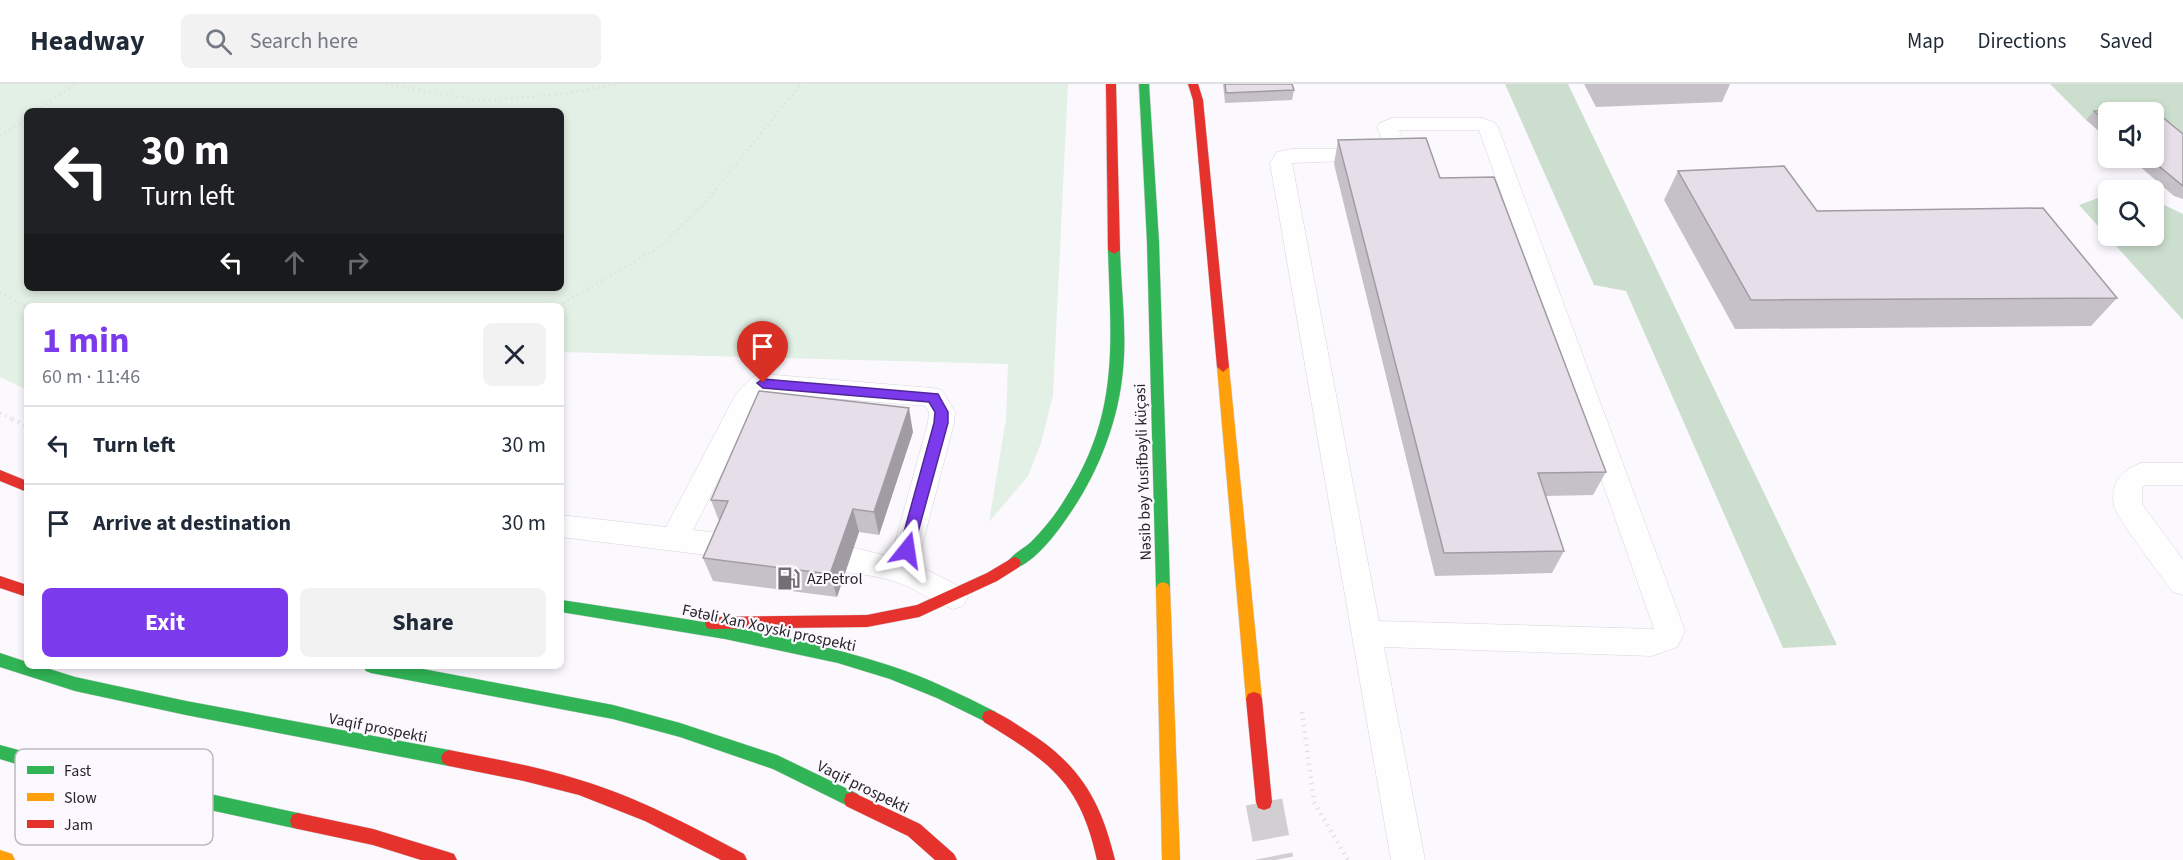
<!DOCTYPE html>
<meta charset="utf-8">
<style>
body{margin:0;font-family:"Source Sans 3",sans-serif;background:#f2f2f3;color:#1f2937;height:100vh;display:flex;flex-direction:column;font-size:22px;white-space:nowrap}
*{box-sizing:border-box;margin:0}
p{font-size:20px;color:#747a83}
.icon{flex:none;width:33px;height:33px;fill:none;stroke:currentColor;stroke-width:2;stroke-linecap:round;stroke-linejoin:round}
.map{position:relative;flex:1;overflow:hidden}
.side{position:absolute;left:24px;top:219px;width:540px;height:366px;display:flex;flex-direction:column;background:#fff;border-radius:9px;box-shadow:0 3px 9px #0003}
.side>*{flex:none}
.banner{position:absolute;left:24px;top:24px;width:540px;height:183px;border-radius:9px;box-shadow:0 3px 9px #0003;background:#202124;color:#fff;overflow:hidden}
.fabs{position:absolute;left:2098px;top:18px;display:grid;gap:12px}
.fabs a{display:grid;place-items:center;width:66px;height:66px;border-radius:9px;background:#fff;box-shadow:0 3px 9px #0003;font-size:30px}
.pin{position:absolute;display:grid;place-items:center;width:51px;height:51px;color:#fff;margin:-62px -26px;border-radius:50% 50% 50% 0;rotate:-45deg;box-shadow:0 0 6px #0007}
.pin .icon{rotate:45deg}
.me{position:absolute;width:66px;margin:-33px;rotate:15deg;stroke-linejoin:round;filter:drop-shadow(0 0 4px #0008)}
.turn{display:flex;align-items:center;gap:21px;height:126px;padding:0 18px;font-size:27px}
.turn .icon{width:78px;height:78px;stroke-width:2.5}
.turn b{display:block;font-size:42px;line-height:51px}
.lanes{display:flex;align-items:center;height:57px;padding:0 18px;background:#0003;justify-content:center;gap:30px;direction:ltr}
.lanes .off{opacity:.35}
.round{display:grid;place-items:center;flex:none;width:63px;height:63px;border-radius:9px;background:#f2f2f3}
.summary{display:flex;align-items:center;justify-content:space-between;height:102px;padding:0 18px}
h1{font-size:36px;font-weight:700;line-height:45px;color:#7c3aed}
.primary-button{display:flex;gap:12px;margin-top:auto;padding:12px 18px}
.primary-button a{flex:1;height:69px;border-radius:9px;background:#7c3aed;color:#fff;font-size:24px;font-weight:700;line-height:69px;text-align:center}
.primary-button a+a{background:#f2f2f3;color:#1f2937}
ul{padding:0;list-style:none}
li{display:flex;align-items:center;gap:18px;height:78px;padding:0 18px;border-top:2px solid #e0e1e3}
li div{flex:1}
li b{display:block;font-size:22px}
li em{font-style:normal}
header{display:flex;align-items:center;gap:36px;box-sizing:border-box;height:84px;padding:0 30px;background:#fff;border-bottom:2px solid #e0e1e3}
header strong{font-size:28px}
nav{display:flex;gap:33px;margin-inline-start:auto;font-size:21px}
.search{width:420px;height:54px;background:#f2f2f3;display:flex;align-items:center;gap:15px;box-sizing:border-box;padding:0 21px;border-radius:9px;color:#747a83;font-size:22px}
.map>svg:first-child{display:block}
.green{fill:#e3f0e5;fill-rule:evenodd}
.forest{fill:#ccdfce}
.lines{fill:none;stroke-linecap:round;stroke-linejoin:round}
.secondary-tunnel{stroke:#d2cfd3;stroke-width:37;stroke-dasharray:37 18;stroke-linecap:butt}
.lane-casing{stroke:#d7d4d9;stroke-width:1}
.fast-casing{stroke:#d7d4d9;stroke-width:1}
.slow-casing{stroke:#d7d4d9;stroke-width:1}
.jam-casing{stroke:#d7d4d9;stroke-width:1}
.path-far1{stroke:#e2e2e3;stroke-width:3;stroke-dasharray:1.5 4;stroke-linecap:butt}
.path{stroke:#e2e2e3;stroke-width:4.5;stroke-dasharray:1.5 5;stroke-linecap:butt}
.lane{fill:#fffeff;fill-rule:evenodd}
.fast{fill:#30b455;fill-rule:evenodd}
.slow{fill:#ff9f0a;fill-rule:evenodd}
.jam{fill:#e5322d;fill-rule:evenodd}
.wall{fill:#c6c0c8}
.shaded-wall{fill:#a19ca3}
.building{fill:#e6dfe9;stroke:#a19ca3;stroke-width:1.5}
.route{fill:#7c3aed;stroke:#51269a;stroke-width:1.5}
.labels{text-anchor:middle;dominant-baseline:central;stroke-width:4.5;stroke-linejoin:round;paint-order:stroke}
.street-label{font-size:16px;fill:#282529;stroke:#fcf8ff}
.poi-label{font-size:16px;fill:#282529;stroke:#fcf8ff;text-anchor:start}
.key{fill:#fcf8ff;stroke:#bcb9bf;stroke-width:1.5}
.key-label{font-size:16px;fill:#282529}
</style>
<header>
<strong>Headway</strong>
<div class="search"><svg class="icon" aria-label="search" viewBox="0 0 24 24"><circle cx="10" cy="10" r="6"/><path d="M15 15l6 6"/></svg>Search here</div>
<nav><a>Map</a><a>Directions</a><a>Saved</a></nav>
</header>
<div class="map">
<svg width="2183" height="776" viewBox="0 0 2183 776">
<rect width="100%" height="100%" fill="#fcf9fe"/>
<path class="green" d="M0 0H1068L1053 311 1041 359 1028 392 989 438 1006 335 1008 280 561 268V222H27V306L0 293ZM27 27H561V204H27Z"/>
<path class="forest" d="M1505 0H1568L1837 561 1783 564 1626 207 1594 201Z
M2050 0H2183V66L2154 28H2109L2086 36Z
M2109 110V152H2154V116L2183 130V236L2079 121Z"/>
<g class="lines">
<path class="secondary-tunnel" d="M1264 718 1275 776"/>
<defs>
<path id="lane" d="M1392 34H1483L1495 39 1498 43 1685 547 1677 563 1652 572 1384 563 1425 776H1391L1270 79 1277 68 1291 65 1385 64 1377 43 1380 39ZM1399 46H1479L1654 545 1379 537 1292 79 1402 75 1408 67Z
M763 290 933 304 942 306 955 328 954 339 917 481 963 504 968 513 963 522 953 525C932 518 914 503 893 497 864 488 833 489 805 479L801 471 805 463C831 454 865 467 891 473L928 339 929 328 925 322 768 309 759 316 693 446 747 452 757 456 761 464 757 472 747 476 561 453V431L666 443 737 308 754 292Z
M2141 379H2183V401H2146L2142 403V420L2183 476V511L2173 508C2162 493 2117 435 2114 422 2110 400 2121 386 2141 379Z"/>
<path id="fast" d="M1139 0H1149L1159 158 1170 504 1168 508 1163 510 1158 508 1156 504 1147 158Z
M1114 162 1120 166C1121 206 1127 246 1123 286 1118 341 1096 394 1064 438 1052 455 1034 478 1014 485L1009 483 1007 479C1012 470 1023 465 1031 458 1044 445 1056 430 1065 415 1120 330 1111 260 1108 166Z
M561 516C672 533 784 547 891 582 928 594 962 611 996 628L998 633 996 638 990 640 937 614 890 595 838 579 725 555 561 528Z
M0 569 27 578V582H40L75 593 186 617 449 666 455 669 457 674 455 679 449 682 186 631 75 607 0 583Z
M363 582H407L613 621 680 639 777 671 858 710 860 716 858 722 852 724 773 685 680 653 613 635 371 589 366 587Z
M0 661 62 678 298 729 304 731 306 737 304 743 298 745 62 694 0 675Z"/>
<path id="slow" d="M1223 278 1229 283 1262 615 1260 620 1254 622 1248 620 1246 615 1217 283Z
M1163 498 1168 500 1170 504 1180 776H1162L1156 504 1158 500Z
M0 766 12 770 15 776H0Z"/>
<path id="jam" d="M1106 0H1116L1120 166 1114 170 1108 166Z
M1188 0H1198L1203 16 1229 283 1223 288 1217 283 1193 16Z
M0 386 27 397V408L0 397Z
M1014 473 1019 475 1021 479 1019 483 997 497 919 533 867 543 712 545 707 544 705 539 707 534 712 533 867 531 917 521 987 489Z
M0 492 27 501V513L0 504Z
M1254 608 1260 610 1262 615 1272 718 1270 724 1264 726 1258 724 1256 718 1246 615 1248 610Z
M990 626C1004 631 1017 641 1030 649 1081 682 1101 718 1115 776H1097C1080 698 1050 678 984 638L982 633 984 628Z
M449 666C493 675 537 682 580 696 637 713 691 742 744 770L747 776H721L645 737 579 711 524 697 449 682 443 679 441 674 443 669Z
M852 708 920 740 954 770 957 776H935L908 752 846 722 844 716 846 710Z
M298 729 373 745 448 768 454 770 457 776H421L373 761 298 745 292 743 290 737 292 731Z"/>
</defs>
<use href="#lane" class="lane-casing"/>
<use href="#fast" class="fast-casing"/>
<use href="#slow" class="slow-casing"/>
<use href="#jam" class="jam-casing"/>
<path class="path-far1" d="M386 0 481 17 562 10 618 0
M37 27 74 0
M0 52 27 34
M0 208 27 224
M558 222 661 162 702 122 801 0
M0 329 15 336"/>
<path class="path" d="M12 335 27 342
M1302 628 1314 718 1348 776"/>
<use href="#lane" class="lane"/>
<use href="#fast" class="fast"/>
<use href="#slow" class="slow"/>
<use href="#jam" class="jam"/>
</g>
<path class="wall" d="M1223 0H1292L1294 6 1292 16 1225 19Z
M1584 0H1730L1722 18 1596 23Z
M2150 23 2183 50V115L2174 112 2130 74H2154V28H2109V56L2086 36 2094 27Z
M1338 56 1440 94 1606 388 1593 411 1546 412 1564 467 1552 489 1435 492 1334 80Z
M1678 87 1817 127 2117 214 2091 242 1735 245 1664 116Z
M913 348 879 451 859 448 837 513 713 497 703 474 719 437 711 416Z"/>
<path class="shaded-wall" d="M909 324 913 348 879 451 874 428Z
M853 425 859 448 837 513 830 490Z"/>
<path class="building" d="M1225 0H1292L1294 6 1226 9Z
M2150 23 2183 50V102L2149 74H2154V28H2109V40L2094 27Z
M1426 54 1440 94 1494 93 1606 388 1538 389 1564 467 1444 469 1338 56Z
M1784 82 1817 127 2043 124 2117 214 1751 216 1678 87Z
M759 307 909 324 874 428 853 425 830 490 703 474 728 417 711 416Z"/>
<path class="route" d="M763 295 938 310 948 328V339L912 470H902L899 466 934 339 935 328 929 318 763 304 757 299Z"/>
<defs>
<symbol id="fuel-bare" viewBox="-9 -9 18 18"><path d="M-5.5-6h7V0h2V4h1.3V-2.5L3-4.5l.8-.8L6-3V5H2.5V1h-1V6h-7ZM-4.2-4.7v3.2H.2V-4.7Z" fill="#726f74" stroke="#fcf8ff" stroke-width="2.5" paint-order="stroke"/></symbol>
</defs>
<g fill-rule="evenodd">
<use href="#fuel-bare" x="772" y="478" width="33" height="33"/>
</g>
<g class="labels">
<g class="street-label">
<text transform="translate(1143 388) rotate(-92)">Nəsib bəy Yusifbəyli küçəsi</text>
<text transform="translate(769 544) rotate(12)">Fətəli Xan Xoyski prospekti</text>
<text transform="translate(378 644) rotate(11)">Vaqif prospekti</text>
<text transform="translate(863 703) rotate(26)">Vaqif prospekti</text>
</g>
<g class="poi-label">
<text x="807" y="495">AzPetrol</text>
</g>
</g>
<rect x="15" y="665" width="198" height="96" rx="9" class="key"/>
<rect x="27" y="682" width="27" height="8" fill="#30b455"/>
<rect x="27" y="709" width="27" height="8" fill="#ff9f0a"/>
<rect x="27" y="736" width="27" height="8" fill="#e5322d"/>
<g class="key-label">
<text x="64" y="692">Fast</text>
<text x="64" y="719">Slow</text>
<text x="64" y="746">Jam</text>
</g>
</svg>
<div class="fabs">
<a><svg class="icon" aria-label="sound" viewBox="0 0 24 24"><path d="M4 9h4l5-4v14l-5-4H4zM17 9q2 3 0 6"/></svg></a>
<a><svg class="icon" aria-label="search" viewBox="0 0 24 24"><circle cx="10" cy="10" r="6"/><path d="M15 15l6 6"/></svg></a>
</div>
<div class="pin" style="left:763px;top:299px;background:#d93025"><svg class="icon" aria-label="arrive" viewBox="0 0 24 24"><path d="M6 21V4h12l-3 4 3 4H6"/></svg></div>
<svg class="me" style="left:907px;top:466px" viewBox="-20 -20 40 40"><path d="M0-17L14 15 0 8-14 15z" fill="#7c3aed" stroke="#fff" stroke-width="4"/></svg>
<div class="banner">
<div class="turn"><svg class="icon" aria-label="left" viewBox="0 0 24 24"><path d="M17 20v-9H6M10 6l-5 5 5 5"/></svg><div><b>30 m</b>Turn left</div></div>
<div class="lanes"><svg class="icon" aria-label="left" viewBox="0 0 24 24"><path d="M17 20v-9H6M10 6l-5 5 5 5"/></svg><svg class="icon off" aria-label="ahead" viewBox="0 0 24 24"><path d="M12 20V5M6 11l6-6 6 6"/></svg><svg class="icon off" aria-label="right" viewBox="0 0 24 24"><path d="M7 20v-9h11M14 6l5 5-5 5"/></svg></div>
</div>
<section class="side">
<div class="summary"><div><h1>1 min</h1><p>60 m · 11:46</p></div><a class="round"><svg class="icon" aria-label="close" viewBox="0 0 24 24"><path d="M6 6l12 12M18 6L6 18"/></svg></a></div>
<ul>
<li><svg class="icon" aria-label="left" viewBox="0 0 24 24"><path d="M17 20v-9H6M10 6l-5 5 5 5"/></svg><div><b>Turn left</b></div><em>30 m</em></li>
<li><svg class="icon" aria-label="arrive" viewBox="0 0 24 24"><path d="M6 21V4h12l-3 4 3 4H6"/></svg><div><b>Arrive at destination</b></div><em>30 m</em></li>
</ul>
<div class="primary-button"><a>Exit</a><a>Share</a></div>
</section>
</div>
